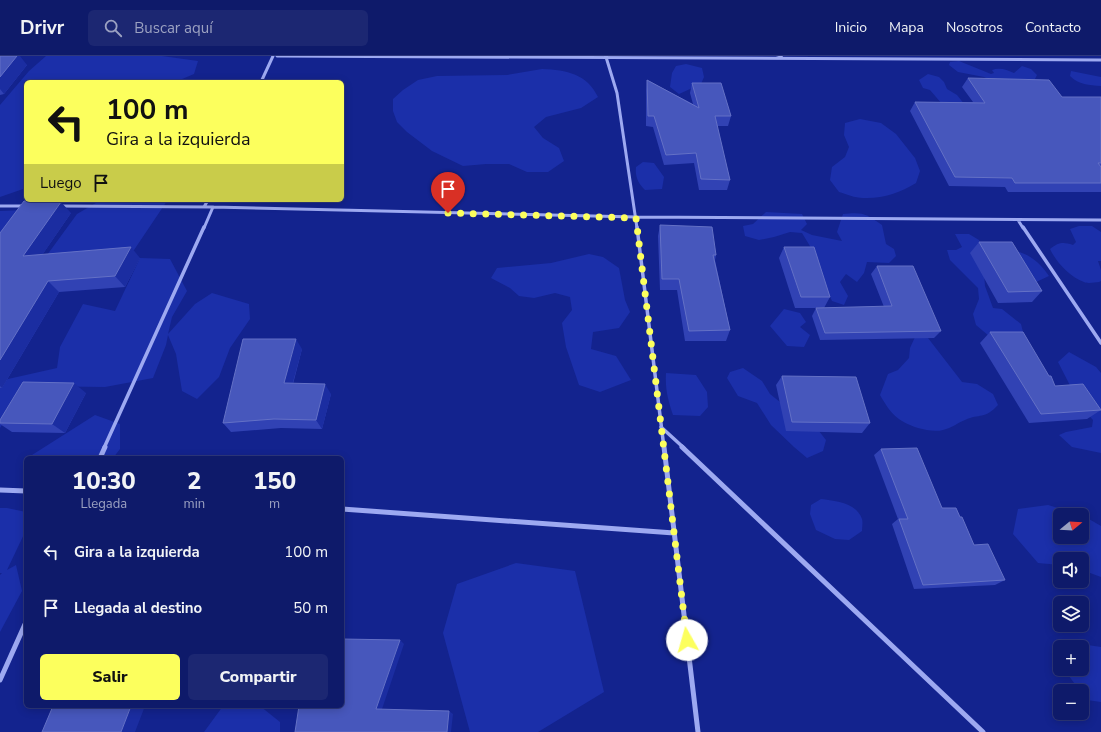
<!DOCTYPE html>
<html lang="es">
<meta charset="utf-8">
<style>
body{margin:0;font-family:"Nunito Sans",sans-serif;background:#1c2772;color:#f1f3f6;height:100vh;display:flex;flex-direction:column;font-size:15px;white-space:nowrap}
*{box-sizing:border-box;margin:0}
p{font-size:13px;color:#9ba1c1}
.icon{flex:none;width:22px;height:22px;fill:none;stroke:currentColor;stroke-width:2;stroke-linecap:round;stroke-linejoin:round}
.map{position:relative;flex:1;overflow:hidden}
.details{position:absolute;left:24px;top:400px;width:320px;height:252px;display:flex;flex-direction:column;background:#0e1a6a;border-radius:6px;box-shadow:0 2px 10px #0003,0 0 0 1px #2e387e}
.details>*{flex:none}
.hud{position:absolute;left:24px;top:24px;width:320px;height:122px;border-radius:6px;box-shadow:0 2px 10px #0003,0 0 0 1px #2e387e;background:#fcff5d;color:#111;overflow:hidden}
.needle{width:26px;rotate:72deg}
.controls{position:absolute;left:1053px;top:452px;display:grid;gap:8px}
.controls a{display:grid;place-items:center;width:36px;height:36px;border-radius:6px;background:#0e1a6a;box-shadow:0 2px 10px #0003,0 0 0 1px #2e387e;font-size:20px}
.pin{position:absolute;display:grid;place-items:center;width:34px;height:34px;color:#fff;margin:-41px -17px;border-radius:50% 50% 50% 0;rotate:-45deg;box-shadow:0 0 4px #0007}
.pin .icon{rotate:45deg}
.me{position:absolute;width:44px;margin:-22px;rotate:353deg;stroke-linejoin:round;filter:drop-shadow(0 0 3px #0008)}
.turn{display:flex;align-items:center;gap:14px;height:84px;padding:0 16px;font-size:18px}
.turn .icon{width:52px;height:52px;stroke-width:2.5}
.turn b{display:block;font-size:28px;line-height:34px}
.then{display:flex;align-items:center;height:38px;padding:0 16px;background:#0003;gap:8px;font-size:15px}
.eta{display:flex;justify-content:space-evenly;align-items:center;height:68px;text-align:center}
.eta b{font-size:24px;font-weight:800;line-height:28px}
.button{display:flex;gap:8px;margin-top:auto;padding:8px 16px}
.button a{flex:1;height:46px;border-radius:6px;background:#fcff5d;color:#111;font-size:16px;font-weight:800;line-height:46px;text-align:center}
.button a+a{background:#1c2772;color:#f1f3f6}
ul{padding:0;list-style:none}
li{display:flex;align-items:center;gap:12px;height:56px;padding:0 16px}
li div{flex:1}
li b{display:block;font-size:15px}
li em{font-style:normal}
header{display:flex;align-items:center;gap:24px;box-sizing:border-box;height:56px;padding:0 20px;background:#0e1a6a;border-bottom:1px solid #2e387e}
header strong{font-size:19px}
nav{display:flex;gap:22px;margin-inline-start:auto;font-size:14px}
.search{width:280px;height:36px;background:#1c2772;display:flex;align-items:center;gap:10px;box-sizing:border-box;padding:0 14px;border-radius:6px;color:#9ba1c1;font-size:15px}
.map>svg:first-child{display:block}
.green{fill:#1b2fa9}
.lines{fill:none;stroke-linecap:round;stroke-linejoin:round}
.service{stroke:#9da9f1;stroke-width:2}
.minor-far2{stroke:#9da9f1;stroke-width:3}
.minor-far1{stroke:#9da9f1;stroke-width:3.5}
.minor{stroke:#9da9f1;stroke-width:5}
.wall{fill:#3142b4}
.shaded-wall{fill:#1b2da1}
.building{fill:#4757bc;stroke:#6471c6}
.route{stroke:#fcff5d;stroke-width:7;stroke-dasharray:0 12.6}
</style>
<header>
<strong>Drivr</strong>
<div class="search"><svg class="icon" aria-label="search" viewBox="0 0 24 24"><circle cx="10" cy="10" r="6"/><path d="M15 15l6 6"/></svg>Buscar aquí</div>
<nav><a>Inicio</a><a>Mapa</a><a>Nosotros</a><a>Contacto</a></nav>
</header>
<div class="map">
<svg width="1101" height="676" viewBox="0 0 1101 676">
<rect width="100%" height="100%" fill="#13238e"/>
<path class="green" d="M46 0H162L198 5 194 18 175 26H26V132L0 141V49L29 15Z
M959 5 991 18 994 17 992 14C1000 11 1007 14 1014 17L1022 10 1031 13 1037 19 1035 23 998 27 984 21 958 16 949 9 950 6Z
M686 8 702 12 704 21 701 28 679 38 670 31 672 17 676 10Z
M542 13C567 14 587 18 598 41L581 52 546 61 534 71 543 82 559 92 564 105 548 116H527L509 108H486L463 110 432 95 407 76 397 66 393 55V43L403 34 418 24 437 20 507 19Z
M1071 15 1101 21V30C1089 29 1079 29 1070 20Z
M928 18 939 21 944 26 947 33 957 39 965 49 942 48 930 34 923 32 919 24Z
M860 63 881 67 896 78 915 102 920 115 916 127C900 137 882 143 863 142 855 142 846 138 839 136L830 124 832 111 845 101 849 91 844 79 845 67Z
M643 106 654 107 664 121 662 133 645 134C638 127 635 121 636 111Z
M101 144 167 145 134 194 31 221 77 158Z
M27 154 0 192V155Z
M766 156 802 158 807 168 801 174 812 179 842 185 837 176 843 158C864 156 866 158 882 169L886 188 894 193 896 200 889 207 867 206 864 217 857 226 846 218 840 226 848 240 844 249 832 245 820 220 819 205 802 177 790 176 774 181 759 184 745 180 743 170 753 168Z
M1079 170H1092L1101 176V205H1098L1101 214V225L1099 226C1095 226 1088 228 1084 226 1070 221 1056 206 1050 193 1059 186 1063 186 1073 189L1076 186 1070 173Z
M955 178H969L979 184 982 193 985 230 993 252 1002 253 1021 268 1024 280H989L976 269 973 258 979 243 978 232 950 204 947 194H956L962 191Z
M1016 195C1031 199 1040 207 1049 220L1034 227Z
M589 198 603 201 619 212 625 244 630 256 619 272 593 276 591 293 616 300 631 324 600 336 579 329 566 291 562 267 572 254 570 241 555 237 534 242 519 240 510 232 491 222 497 212 551 207Z
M140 202 170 203 187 235 172 261 168 278 195 248 212 237 249 248 250 263 230 292 219 321 197 343 182 335 176 298 168 279 166 289 153 322 105 331 27 330 0 372V326L8 323 57 312 60 291 83 248 115 255Z
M784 253 800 257 806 266 800 271 810 279 804 291 787 290 770 270Z
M915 281 928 282 962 326 977 328 993 338 998 349C984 364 980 357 965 364 957 367 952 372 943 374 935 376 926 374 918 372 897 365 891 358 880 339L888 318 898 314 909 302 910 292Z
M1069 296 1096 311 1101 317V397L1072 391 1059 379 1066 376 1092 371 1093 364 1081 351 1058 306Z
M743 312 762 325 770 338 785 350 811 365 826 384 823 395 807 402 794 391 771 369 757 347 738 340 727 322 730 316Z
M666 317 696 319 707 336 708 351 700 360 673 359C668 344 665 333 666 317Z
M95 359 120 368V393L113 402H32V399Z
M821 443C835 445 856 446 862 463 863 466 862 472 862 475L849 484 835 483 816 474 810 458 811 449Z
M1048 449 1082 459H1060V481H1082V459L1101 470V521L1082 514V503H1060V509L1038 507 1013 478 1018 453Z
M0 452H7L26 456V474L7 514 16 509 22 535 0 576V519L2 517H0Z
M516 507 575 515 604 636 538 676H470L443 577 457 528Z
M1081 588 1101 591V646L1087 644 1082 638V635H1080L1066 616 1067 613H1082V591H1079Z
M223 650H260L280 666V676H204Z"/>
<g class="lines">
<path class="service" d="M776 2 782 0"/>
<path class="minor-far2" d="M277 0 1101 4
M606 1 617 37 637 172
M261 26 273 0
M0 150H25
M60 150 213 151 636 161 1101 164
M204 151 208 144
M1018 164 1023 172
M204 172 213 151"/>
<path class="minor-far1" d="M637 171 664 392
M1023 171 1101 287
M661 371 684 392
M104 392 204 171"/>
<path class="minor" d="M664 391 698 676
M682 391 983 676
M100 402 105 391
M0 434 26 435
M342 453 674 477
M0 624 26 566"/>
</g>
<path class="wall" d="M0 0 27 9 4 38 0 39Z
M968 22 1062 41H1101V136H1008L1005 131 949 130 910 55 915 46H973L962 31Z
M647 24 693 48 690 37 692 27 731 60 728 70H717L730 124 727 134H699L694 107 664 109 653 71 646 70V34Z
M71 157 42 199 140 202 125 231 59 236 2 332H0V177Z
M660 169 716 199 715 204 730 274 726 285H685L677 234H660L658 180Z
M979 186 1042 235 1032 246 998 247 970 197Z
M784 191 830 241 824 252 884 251 871 218 877 210 941 275 934 282 820 284 812 260 816 252H795L779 202Z
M990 276 1055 330 1101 354 1087 363 1029 367 980 287Z
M302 293 293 328 331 338 322 373 281 372 231 376 223 367Z
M782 320 870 367 862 377 786 375 776 329Z
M86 337 65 377 12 376 0 368V364Z
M881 393 942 452 960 461 974 489 1005 524 995 529 914 533 892 468 898 463 874 399Z"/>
<path class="shaded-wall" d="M17 0H20L27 9 4 38 0 33V21Z
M61 146 71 157 34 211 23 200Z
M131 191 140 202 125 231 115 220Z
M48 225 59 236 2 332 0 330V304Z
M296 283 302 293 290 337 284 327Z
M74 327 86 337 65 377 52 368Z
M325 328 331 338 322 373 316 364Z
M400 584 404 588 381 656 376 653Z
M131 650H145L135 676H121Z
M449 655 453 658 451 676H447Z"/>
<path class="building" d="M0 0H17L0 21Z
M968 22 1049 24 1062 41H1101V107H1098L1101 111V127H1015L1012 122 955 121 915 46 985 47Z
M647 24 699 52 692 27H721L731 60H715L730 124 701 123 696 97 666 99 654 60H648Z
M24 145 61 146 23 200 131 191 115 220 48 225 0 304V177Z
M660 169 712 171 716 199H713L730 274 689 275 679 223H662Z
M979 186H1012L1042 235 1008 236Z
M784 191H814L830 241H801Z
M877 210H913L941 275 825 277 816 252 892 250Z
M990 276H1023L1049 320H1051L1055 330 1083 328 1101 354 1041 358Z
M243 283H296L284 327 325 328 316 364 274 363 223 367Z
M782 320 856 321 870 367 792 366Z
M23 326 74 327 52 368 0 367V364Z
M917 392 942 452H956L960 461H962L974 489 988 488 1005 524 923 529 899 463H908L881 393Z
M342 583 400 584 376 653 449 655 447 676H295L299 650H342Z
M53 650H131L121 676H42Z"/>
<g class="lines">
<path class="route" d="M448 157 636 162 687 584"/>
</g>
</svg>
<div class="controls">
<a><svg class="needle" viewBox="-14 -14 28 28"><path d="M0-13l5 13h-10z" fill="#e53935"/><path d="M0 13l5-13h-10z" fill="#9ba1c1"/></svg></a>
<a><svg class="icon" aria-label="sound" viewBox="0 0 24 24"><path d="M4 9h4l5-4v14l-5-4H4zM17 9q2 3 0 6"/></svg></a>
<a><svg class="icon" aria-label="layers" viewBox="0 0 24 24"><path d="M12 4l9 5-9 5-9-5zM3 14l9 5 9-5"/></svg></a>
<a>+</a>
<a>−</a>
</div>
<div class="pin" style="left:448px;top:157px;background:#d93025"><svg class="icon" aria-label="arrive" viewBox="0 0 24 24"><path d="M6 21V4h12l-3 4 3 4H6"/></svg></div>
<svg class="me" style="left:687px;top:584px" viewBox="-20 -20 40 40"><circle r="19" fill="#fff"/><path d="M0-13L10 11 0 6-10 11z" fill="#fcff5d"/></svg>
<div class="hud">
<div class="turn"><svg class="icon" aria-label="left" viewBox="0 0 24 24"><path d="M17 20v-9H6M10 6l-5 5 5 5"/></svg><div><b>100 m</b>Gira a la izquierda</div></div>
<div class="then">Luego<svg class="icon" aria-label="arrive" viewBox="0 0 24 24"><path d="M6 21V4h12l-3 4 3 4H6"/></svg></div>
</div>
<section class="details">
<div class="eta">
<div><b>10:30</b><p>Llegada</p></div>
<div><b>2</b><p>min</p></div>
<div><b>150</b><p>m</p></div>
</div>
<ul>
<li><svg class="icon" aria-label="left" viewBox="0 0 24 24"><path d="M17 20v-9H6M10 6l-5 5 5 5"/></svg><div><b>Gira a la izquierda</b></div><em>100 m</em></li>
<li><svg class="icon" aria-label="arrive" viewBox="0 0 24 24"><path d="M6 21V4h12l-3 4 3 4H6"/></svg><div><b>Llegada al destino</b></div><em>50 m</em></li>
</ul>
<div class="button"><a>Salir</a><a>Compartir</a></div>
</section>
</div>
